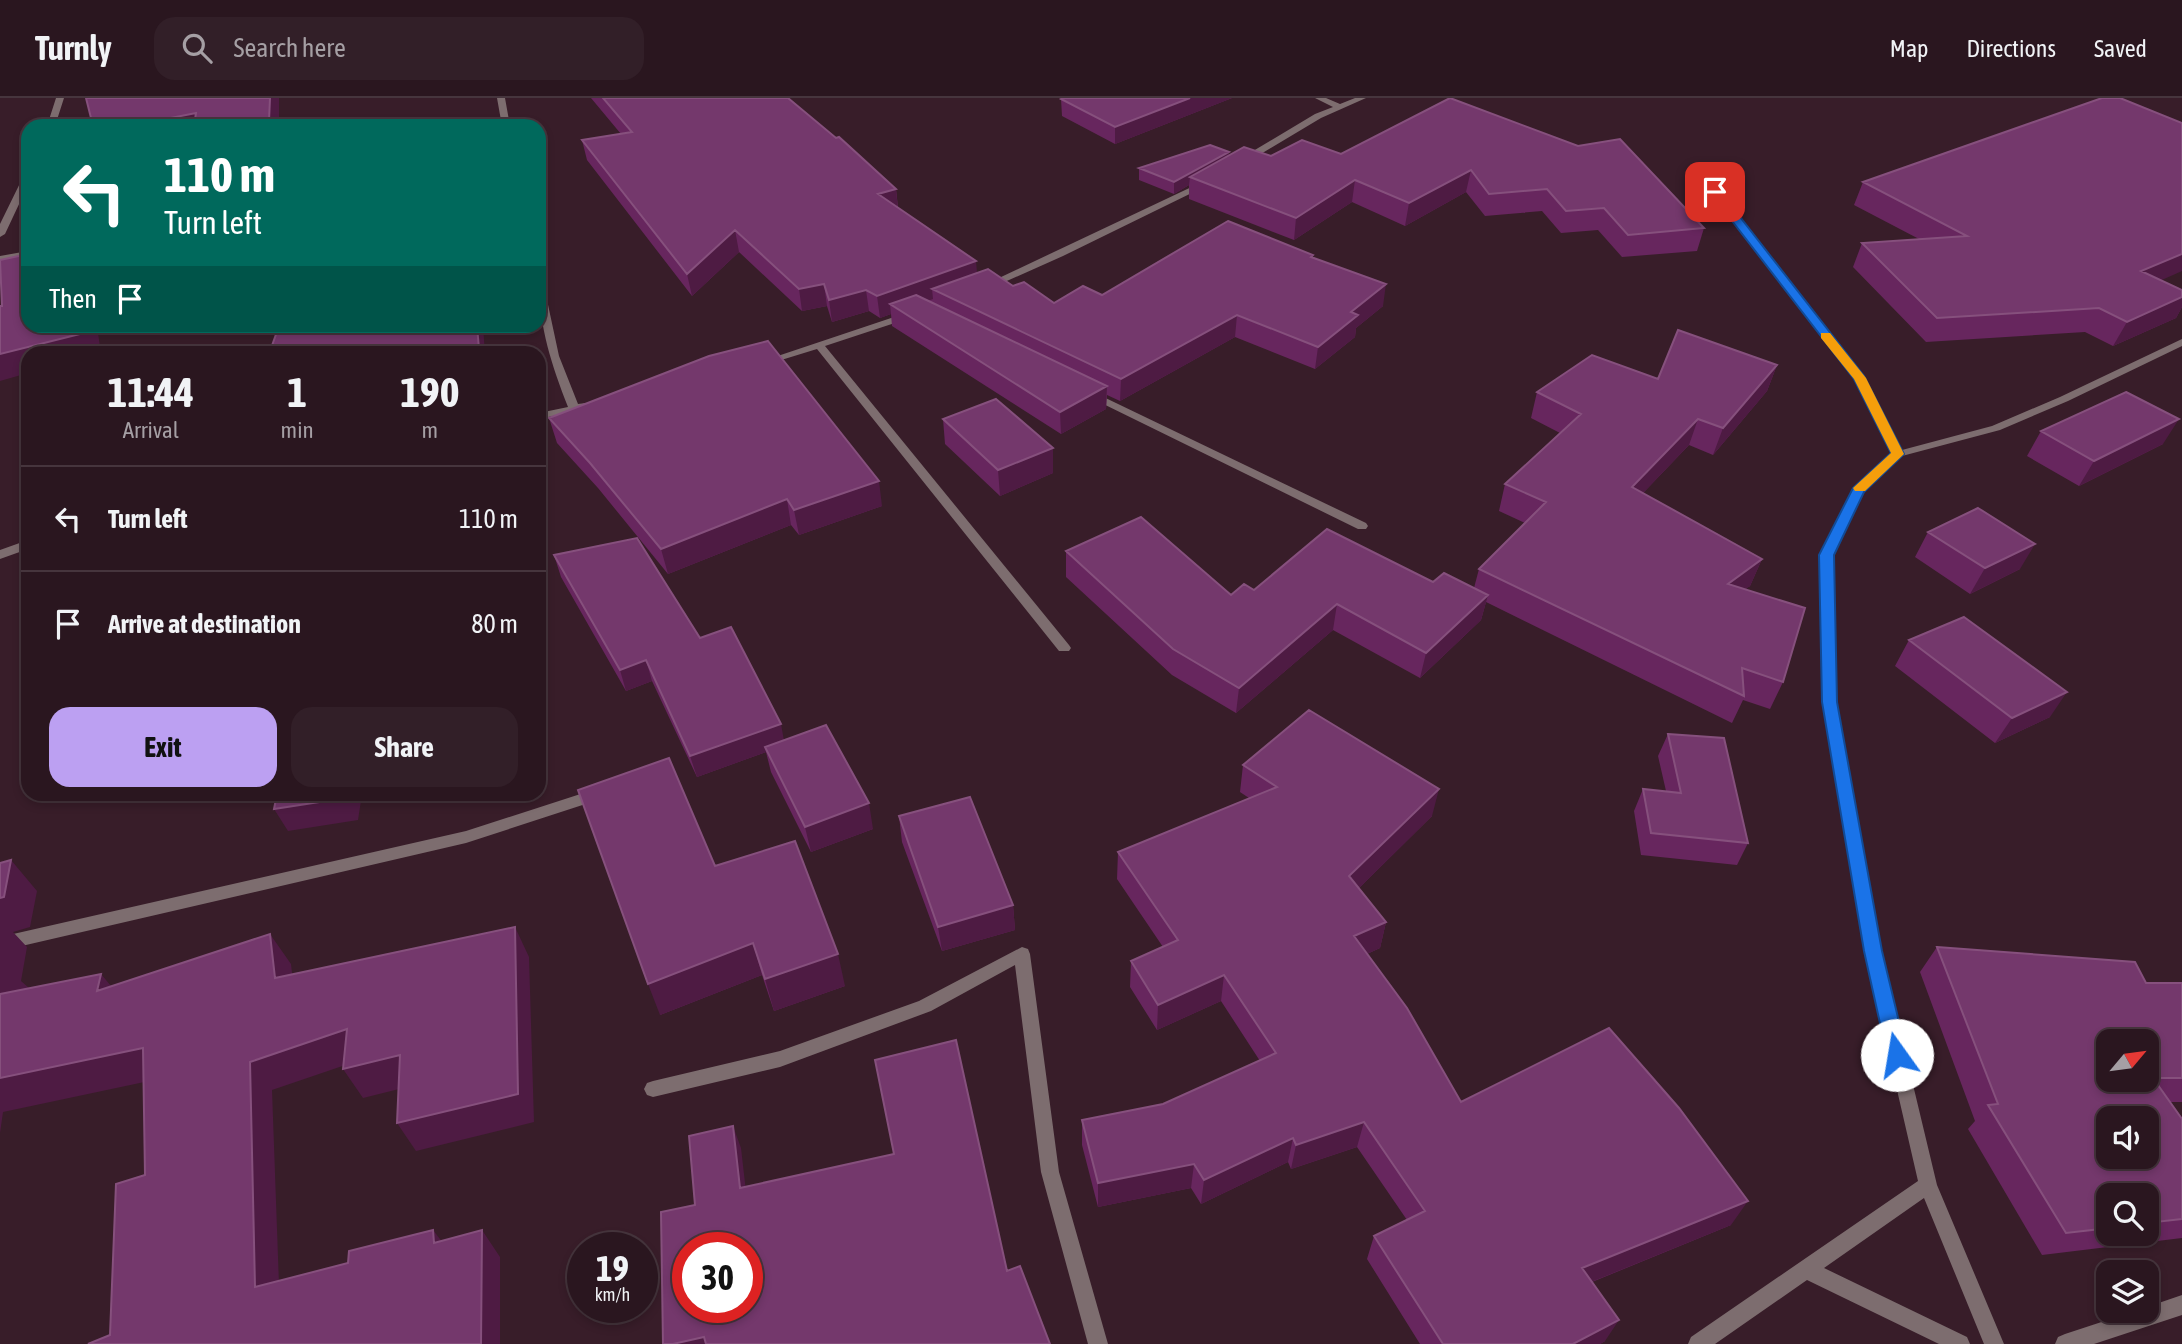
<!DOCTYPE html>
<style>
body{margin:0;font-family:"Asap Condensed",sans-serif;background:#321f28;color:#f1f3f6;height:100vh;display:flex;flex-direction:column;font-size:26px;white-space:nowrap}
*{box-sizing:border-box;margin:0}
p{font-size:23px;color:#a59fa4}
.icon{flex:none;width:38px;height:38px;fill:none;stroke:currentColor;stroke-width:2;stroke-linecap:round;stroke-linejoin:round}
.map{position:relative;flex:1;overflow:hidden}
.drawer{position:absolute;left:21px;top:248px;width:525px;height:455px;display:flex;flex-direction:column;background:#2a161f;border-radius:21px;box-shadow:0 4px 10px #0003,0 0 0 2px #46353d}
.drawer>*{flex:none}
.guide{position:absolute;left:21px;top:21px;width:525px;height:214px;border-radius:21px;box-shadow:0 4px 10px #0003,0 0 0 2px #46353d;background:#00695c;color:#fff;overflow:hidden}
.needle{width:46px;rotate:61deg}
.controls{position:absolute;left:2096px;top:931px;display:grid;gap:14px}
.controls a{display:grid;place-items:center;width:63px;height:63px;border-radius:14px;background:#2a161f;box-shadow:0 4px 10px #0003,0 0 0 2px #46353d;font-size:35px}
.speed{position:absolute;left:567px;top:1134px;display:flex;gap:14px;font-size:35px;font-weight:700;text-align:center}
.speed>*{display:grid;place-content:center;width:91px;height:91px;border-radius:50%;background:#2a161f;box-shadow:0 4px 10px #0003,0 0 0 2px #46353d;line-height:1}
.speed small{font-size:18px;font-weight:400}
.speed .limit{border:10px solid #d22;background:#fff;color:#111}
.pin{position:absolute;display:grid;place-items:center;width:60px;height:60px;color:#fff;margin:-30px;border-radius:14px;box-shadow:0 4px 10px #0006}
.me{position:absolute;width:77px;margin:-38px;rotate:347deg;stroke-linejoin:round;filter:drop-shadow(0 0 5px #0008)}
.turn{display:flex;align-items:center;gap:24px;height:147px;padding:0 28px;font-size:32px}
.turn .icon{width:91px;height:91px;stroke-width:2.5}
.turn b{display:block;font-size:49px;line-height:60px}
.then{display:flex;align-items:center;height:66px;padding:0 28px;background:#0003;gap:14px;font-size:26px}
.eta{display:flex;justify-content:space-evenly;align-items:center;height:119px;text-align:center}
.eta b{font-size:42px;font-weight:700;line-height:49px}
.button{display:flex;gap:14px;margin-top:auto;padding:14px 28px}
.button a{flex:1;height:80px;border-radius:21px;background:#bca0f2;color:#111;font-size:28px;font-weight:700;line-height:80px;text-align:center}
.button a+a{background:#321f28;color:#f1f3f6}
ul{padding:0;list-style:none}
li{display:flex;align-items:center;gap:21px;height:105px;padding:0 28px;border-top:2px solid #46353d}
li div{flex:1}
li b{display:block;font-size:26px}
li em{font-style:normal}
header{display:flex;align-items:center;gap:42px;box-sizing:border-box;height:98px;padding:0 35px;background:#2a161f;border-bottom:2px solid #46353d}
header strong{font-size:33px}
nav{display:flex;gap:38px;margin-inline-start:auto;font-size:24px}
.search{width:490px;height:63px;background:#321f28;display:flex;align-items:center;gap:18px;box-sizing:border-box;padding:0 24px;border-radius:21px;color:#a59fa4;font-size:26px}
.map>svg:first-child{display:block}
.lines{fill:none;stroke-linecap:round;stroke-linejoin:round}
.street{fill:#7d6d6f;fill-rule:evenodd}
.wall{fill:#67265e;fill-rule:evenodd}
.shaded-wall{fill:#4e1b43}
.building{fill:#74386c;stroke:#86507d;stroke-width:2;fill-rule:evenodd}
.route{fill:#1a73e8;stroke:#114b97;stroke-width:2}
.slow{fill:#f59e0b}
</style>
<header>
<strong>Turnly</strong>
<div class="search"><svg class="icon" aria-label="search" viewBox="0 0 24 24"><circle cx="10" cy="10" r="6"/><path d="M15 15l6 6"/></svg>Search here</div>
<nav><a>Map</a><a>Directions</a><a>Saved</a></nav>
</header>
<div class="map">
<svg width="2182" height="1246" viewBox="0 0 2182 1246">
<rect width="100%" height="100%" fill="#381d29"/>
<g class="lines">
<path class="street" d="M56 0H64L55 28H47Z
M497 0H505L510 28H502Z
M1315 0H1326L1340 6 1355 0H1366L1321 20 1244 66H1238V62L1315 16 1333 9Z
M1695 70H1701L1864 278 1902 352 1992 328 2060 299 2182 241V248L2068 303 2000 332 1902 358 1863 395 1832 457 1836 604 1881 853 1937 1087 2004 1246H1984L1924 1100 1824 1170 1967 1239 1970 1246H1939L1807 1182 1715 1246H1688L1691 1239 1918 1083 1865 853 1822 604 1820 457 1854 390 1892 355 1855 281 1695 74Z
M28 74V87L5 136 0 139V126L24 77Z
M1200 85 1208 87 1063 158 991 190 982 188Z
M28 153V159L0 164V158Z
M539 185 544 188 559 258 578 306 586 305 592 308 590 310 539 321V315L568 309C552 268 539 229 539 185Z
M909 214 914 217 913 219 825 248 1069 547 1071 550 1069 553H1059L817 251 765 267 760 264Z
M1091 293 1366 425 1368 428 1366 431H1358L1087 298V294Z
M28 442V451L0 461V452Z
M599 690 604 692 606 696 604 700 466 745 0 853V839L466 733Z
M1022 849 1028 851 1030 856 1059 1074 1108 1246H1088L1041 1074 1015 867 931 913 780 969 653 999 647 997 644 991 647 985 653 983 780 953 919 903Z
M2182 1197V1217L2094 1246H2055L2058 1239 2065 1236 2135 1213H2147V1209Z"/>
</g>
<path class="wall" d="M591 0H788L896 91 898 109 977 175 1054 205 1102 197 1313 157V159L1383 208 1356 230 1355 239 1315 271 1235 239 1120 303 1107 297 1106 311 1061 336 892 228 891 216 880 220 869 213 832 224 827 208 802 213 739 154 692 198 587 62 582 42 621 36Z
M1063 0H1232L1115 46 1062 18 1061 1Z
M1450 0 1704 130 1697 153 1622 159 1598 132 1561 135 1542 113 1485 118 1466 94 1405 128 1352 104 1294 142 1189 101V87L1174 96 1139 82V70L1229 54 1228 57 1271 58 1341 56Z
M1863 84 2161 182 2182 192V209L2176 220 2113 248 2085 234 1926 244 1853 169 1862 145 1919 141 1854 107Z
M1777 267 1767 293 1713 357 1689 347 1643 395 1762 461 1750 488 1745 491 1783 584 1770 611 1743 602 1732 625 1486 504 1481 522 1420 580 1333 532 1236 615 1172 577 1066 479V453L1231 497 1254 492 1433 484 1474 490 1479 471 1525 425 1499 413 1505 386 1560 335 1531 320 1537 294Z
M549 320 882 408 799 437 791 427 668 476 598 390 557 345Z
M943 321 1053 375 1000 398 945 346Z
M2041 333 2163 346 2079 388 2027 358Z
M1928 434 2020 471 1970 496 1915 459Z
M554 457 700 540 784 642 873 731 811 754 771 674 766 654 697 679 652 583 626 593 561 479Z
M1909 542 2050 619 1995 645 1895 568Z
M1668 636 1748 745 1737 767 1641 757 1634 713 1643 691 1666 693 1658 658Z
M1243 667 1432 718 1359 790 1386 824 1380 850 1367 856 1461 1004 1731 1127 1592 1184 1605 1243 1600 1246H1420L1367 1161 1374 1138 1407 1122 1357 1049 1291 1071 1288 1064 1201 1106 1191 1090 1098 1109 1082 1047V1022L1163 1006 1260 963 1221 903 1157 932 1130 889 1131 863 1163 849 1117 781 1118 754 1249 700 1240 694Z
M899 718 1013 807 1015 832 942 853 902 744Z
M715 768 845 888 774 913 762 877 660 917Z
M1937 849 2146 885H2182V1004H2169L2182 1021V1140L2042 1157 1968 1031 1975 1023 1920 874ZM2109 1097H2147V1136H2109Z"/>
<path class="shaded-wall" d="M270 0H279V28H232Z
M1190 0H1232L1115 46V29Z
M196 15 202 28H130Z
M1229 54 1228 65 1190 79 1189 87 1174 96V84Z
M1471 72 1466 94 1405 128 1409 105Z
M1355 82 1352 104 1294 142 1296 120Z
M896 91 898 112 878 96Z
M735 132 739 154 692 198 687 176Z
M2182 156V173L2128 197 2141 173Z
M976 163 978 185 932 191 933 201 900 213 890 206 891 216 880 220 877 198Z
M824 186 827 208 802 213 799 191Z
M1386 186 1383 208 1356 230 1355 239 1315 271 1318 249 1351 214Z
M866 192 869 213 832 224 829 202Z
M2182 199V209L2176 220 2113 248 2127 224Z
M1237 217 1235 239 1120 303 1121 281Z
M87 228H97L101 256H28V275L0 283V256Z
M477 228H483L485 256H453Z
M1777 267 1767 293 1713 357 1723 330Z
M1107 288 1106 311 1061 336 1060 314Z
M1698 321 1689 347 1623 416 1632 389Z
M2179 321 2163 346 2079 388 2094 363Z
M1053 350V375L1000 398 998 372Z
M879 383 882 408 799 437 794 412Z
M787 401 791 427 668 476 661 451Z
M2035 446 2020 471 1970 496 1985 470Z
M1762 461 1750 488 1717 513 1728 486Z
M1488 497 1481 522 1420 580 1426 555Z
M1337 506 1333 532 1236 615 1239 590Z
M646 562 652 583 626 593 620 572Z
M2067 594 2050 619 1995 645 2012 620Z
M781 626 785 648 765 649 766 654 697 679 690 658Z
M1439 691 1432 718 1344 805 1349 778Z
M346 696H362L358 722 288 733 274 711Z
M869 705 873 731 811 754 805 729Z
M11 762 37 793 30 829 13 834 27 849 21 883 29 890 0 901V800Z
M1013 807 1015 832 942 853 938 829Z
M1386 824 1380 850 1349 864 1354 838Z
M515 829 529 859 534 1024 416 1053 397 1025Z
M270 836 291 866 296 909 275 880Z
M753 845 762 877 660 917 648 886Z
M838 856 845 888 774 913 765 881Z
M101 876 126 906 97 893Z
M1224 877 1221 903 1157 932 1158 907Z
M347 931 366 960 272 992 280 1214 255 1189 250 964Z
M143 950 168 979 3 1014 0 1035V980Z
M400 957 419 986 363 1000 343 971Z
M1364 1024 1357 1049 1291 1071 1296 1047Z
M733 1028 741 1050 748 1111 740 1090Z
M1293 1040 1288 1064 1201 1106 1204 1082Z
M1194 1066 1191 1090 1098 1109V1085Z
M1748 1103 1731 1127 1569 1193 1582 1170Z
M433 1132 453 1158 434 1145Z
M482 1132 500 1159V1246H481Z
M1619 1222 1605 1243 1600 1246H1573Z
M704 1239 708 1246H673Z"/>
<path class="building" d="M86 0H270L269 23 232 28H194L196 15 130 28H93Z
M603 0H788L836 40 839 39 896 91 878 96 976 163 877 198 866 192 829 202 824 186 799 191 735 132 687 176 582 42 632 34Z
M1063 0H1190L1115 29 1061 1Z
M1450 0 1578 48 1620 41 1704 130 1628 137 1604 110 1566 113 1547 91 1489 96 1471 72 1409 105 1355 82 1296 120 1190 79 1244 49 1271 58 1302 42 1341 56Z
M2102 0H2120L2182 25V156L2141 173 2182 192V199L2127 224 2099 210 1937 220 1862 145 1967 138 1863 84Z
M418 24V28H386Z
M1210 47 1229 54 1174 84 1139 70Z
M1228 123 1313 157 1311 159 1386 186 1351 214 1358 217 1318 249 1237 217 1121 281 932 191 988 171 1013 188 1024 184 1054 205 1083 188 1102 197Z
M28 156V228H87L88 234 0 256V208H2L0 162Z
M916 197 1107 288 1060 314 890 206Z
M279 228H477L479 251 453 256H269Z
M1678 232 1777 267 1723 330 1698 321 1632 389 1762 461 1728 486 1805 510 1783 584 1742 570 1744 598 1479 471 1546 404 1505 386 1581 316 1537 294 1592 257 1658 281Z
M768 243 879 383 794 412 787 401 661 451 590 365 549 320 709 258Z
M2126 294 2179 321 2094 363 2041 333Z
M996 301 1053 350 998 372 943 321Z
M1978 410 2035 446 1985 470 1928 434Z
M1141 419 1231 497 1244 486 1254 492 1327 431 1433 484 1444 475 1488 497 1426 555 1337 506 1239 590 1173 551 1066 453Z
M637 440 700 540 731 529 781 626 690 658 646 562 620 572 554 457Z
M1964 519 2067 594 2012 620 1909 542Z
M1309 612 1439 691 1349 778 1386 824 1354 838 1407 910 1461 1004 1609 930 1679 1010 1748 1103 1582 1170 1619 1222 1573 1246H1443L1374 1138 1425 1113 1364 1024 1296 1047 1293 1040 1204 1082 1194 1066 1098 1085 1082 1022 1163 1006 1276 955 1224 877 1158 907 1131 863 1178 842 1118 754 1277 689 1243 667Z
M826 627 869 705 805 729 765 649Z
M1668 636 1724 640 1748 745 1651 735 1643 691 1681 695Z
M669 660 715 768 795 743 838 856 765 881 753 845 648 886 578 692Z
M277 696H346V700L274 711Z
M970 699 1013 807 938 829 899 718Z
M11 762 4 799 0 800V765Z
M515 829 518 996 397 1025 400 957 343 971 347 931 250 964 255 1189 348 1165 349 1153 433 1132 434 1145 482 1132 481 1246H88L110 1237 116 1086 145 1077 143 950 0 980V896L101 876 97 893 270 836 275 880Z
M1937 849 2135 864 2146 885H2182V980H2153L2182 1021V1121L2147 1125V1097H2109V1130L2066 1135 1988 1007 1998 1006ZM2109 943H2147V982H2109ZM2109 1020H2147V1059H2109Z
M956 942 1007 1173 1020 1168 1050 1246H706L704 1239 673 1246H663L661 1114 695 1107 689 1038 733 1028 740 1090 894 1056 875 962ZM688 1150H747V1209H688Z"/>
<path class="route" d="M1712 92H1719L1864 278 1904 356 1864 394 1834 457 1837 604 1882 853 1907 957 1904 963 1897 965 1890 963 1887 957 1864 853 1822 604 1819 457 1853 390 1891 355 1854 281 1712 97Z"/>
<path class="slow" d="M1821 235H1830L1866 280 1904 356 1865 393H1855L1853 390 1891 355 1854 281 1821 240Z"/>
</svg>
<div class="controls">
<a><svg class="needle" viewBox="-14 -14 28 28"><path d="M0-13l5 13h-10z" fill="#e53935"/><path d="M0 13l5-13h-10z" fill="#a59fa4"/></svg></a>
<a><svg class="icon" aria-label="sound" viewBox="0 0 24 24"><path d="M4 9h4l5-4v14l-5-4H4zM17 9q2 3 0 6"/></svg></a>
<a><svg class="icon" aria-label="search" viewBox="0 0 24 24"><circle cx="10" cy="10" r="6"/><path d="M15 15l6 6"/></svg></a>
<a><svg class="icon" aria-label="layers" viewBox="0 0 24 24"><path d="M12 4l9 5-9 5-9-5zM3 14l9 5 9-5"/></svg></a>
</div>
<div class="speed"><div>19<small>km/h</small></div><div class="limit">30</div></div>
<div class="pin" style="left:1715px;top:94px;background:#d93025"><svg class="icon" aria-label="arrive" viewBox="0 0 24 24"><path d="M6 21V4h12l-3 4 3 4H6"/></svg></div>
<svg class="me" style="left:1897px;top:957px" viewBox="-20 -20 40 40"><circle r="19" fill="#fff"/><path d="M0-13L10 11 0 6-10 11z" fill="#1a73e8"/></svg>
<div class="guide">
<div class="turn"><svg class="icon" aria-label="left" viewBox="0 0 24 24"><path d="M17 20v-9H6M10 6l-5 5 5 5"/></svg><div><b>110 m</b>Turn left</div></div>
<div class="then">Then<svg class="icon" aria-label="arrive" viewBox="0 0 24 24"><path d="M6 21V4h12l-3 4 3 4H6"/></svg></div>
</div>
<section class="drawer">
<div class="eta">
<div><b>11:44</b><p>Arrival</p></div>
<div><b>1</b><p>min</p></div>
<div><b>190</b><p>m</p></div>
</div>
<ul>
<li><svg class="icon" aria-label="left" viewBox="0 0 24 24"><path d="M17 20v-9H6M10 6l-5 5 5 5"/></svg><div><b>Turn left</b></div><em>110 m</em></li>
<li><svg class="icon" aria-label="arrive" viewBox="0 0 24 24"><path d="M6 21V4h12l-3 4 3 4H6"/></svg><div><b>Arrive at destination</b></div><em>80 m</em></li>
</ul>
<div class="button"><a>Exit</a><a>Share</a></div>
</section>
</div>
